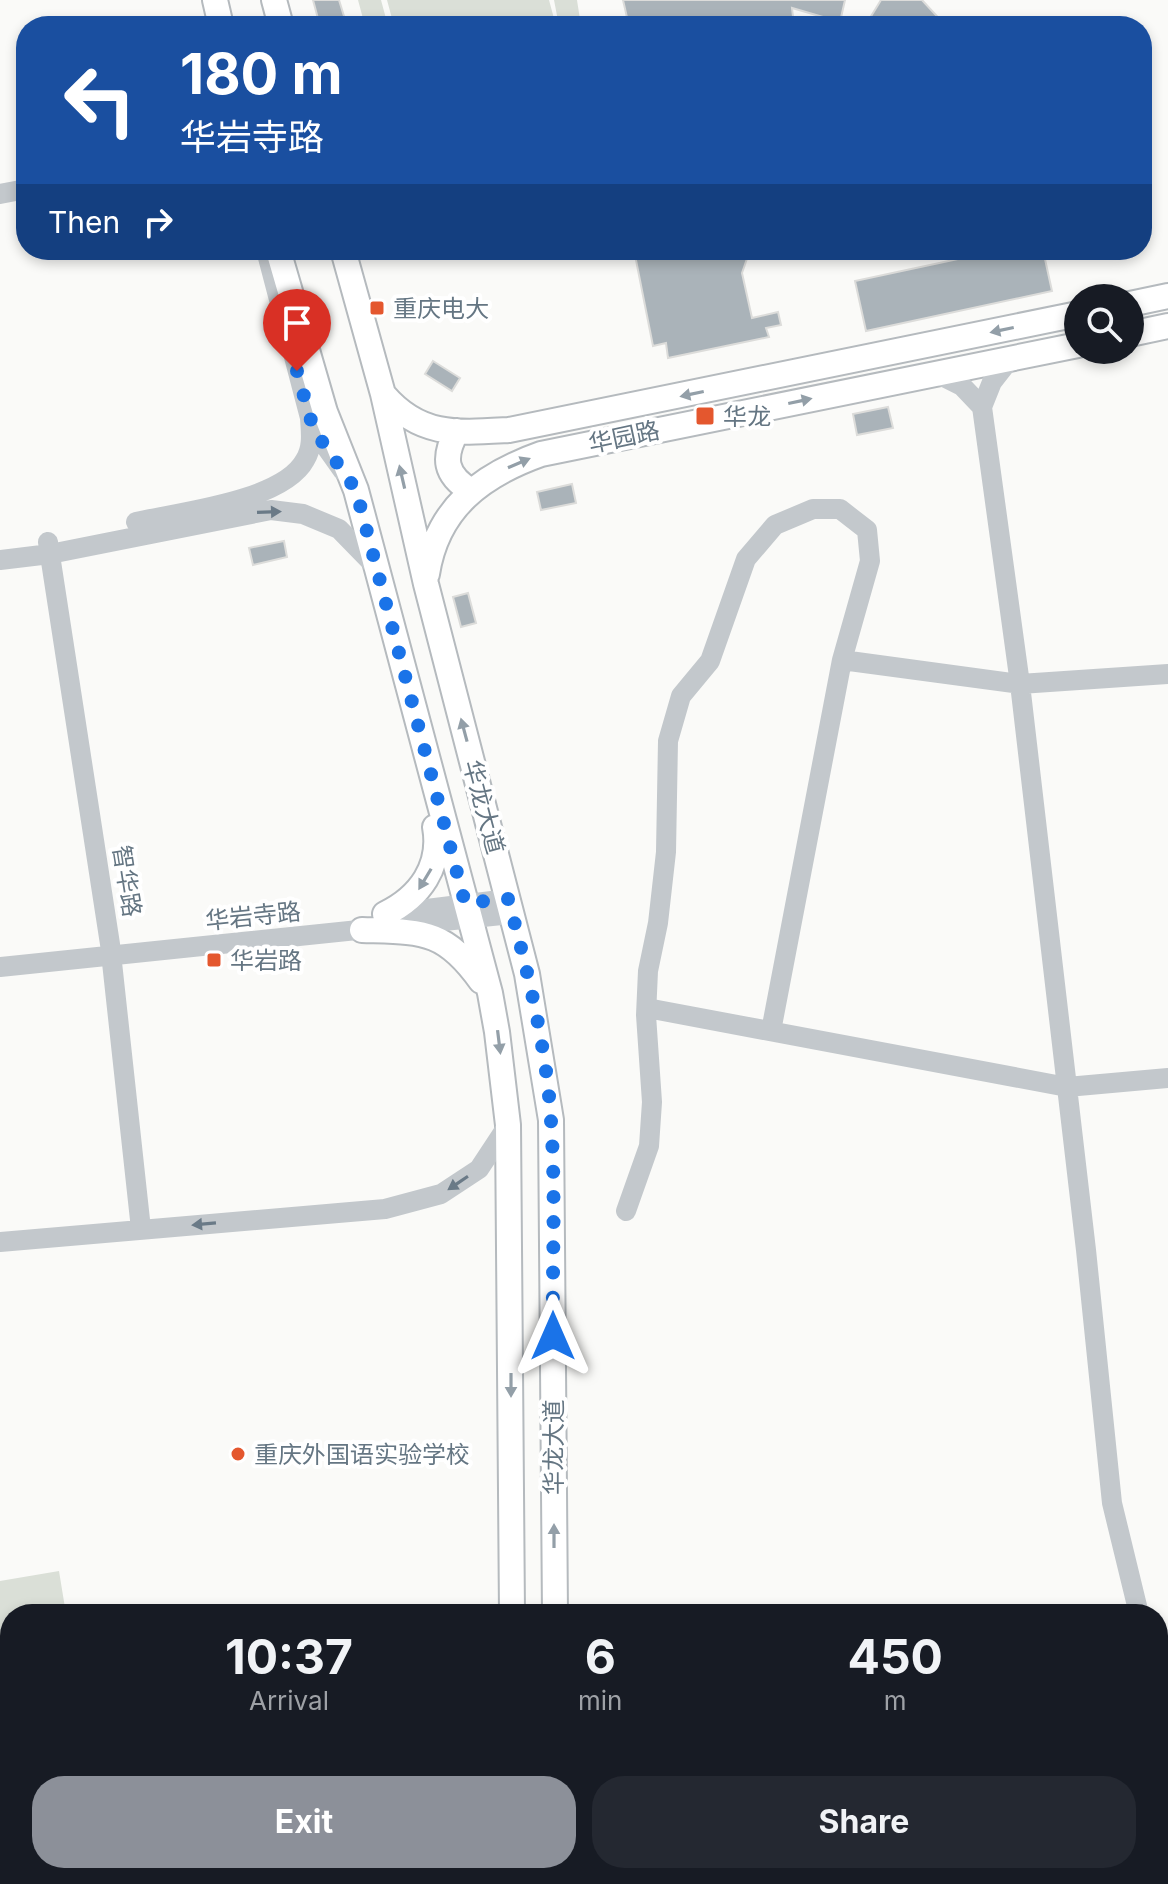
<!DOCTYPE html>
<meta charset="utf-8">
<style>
body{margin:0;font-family:Inter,"Noto Sans SC",sans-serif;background:#242831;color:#f1f3f6;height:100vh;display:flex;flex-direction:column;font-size:30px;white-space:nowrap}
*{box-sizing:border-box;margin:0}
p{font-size:26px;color:#9ea1a6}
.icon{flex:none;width:44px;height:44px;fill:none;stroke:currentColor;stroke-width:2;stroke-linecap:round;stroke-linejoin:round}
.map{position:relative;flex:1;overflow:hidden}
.side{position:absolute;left:0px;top:1604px;width:1168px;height:280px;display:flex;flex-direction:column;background:#171b24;border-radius:32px 32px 0 0;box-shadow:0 4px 12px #0003}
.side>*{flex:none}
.hud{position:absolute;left:16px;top:16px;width:1136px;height:244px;border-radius:32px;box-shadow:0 4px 12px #0003;background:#1a4fa0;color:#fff;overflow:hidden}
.fabs{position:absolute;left:1064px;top:284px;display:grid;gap:16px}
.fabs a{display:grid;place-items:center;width:80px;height:80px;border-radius:50%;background:#171b24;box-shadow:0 4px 12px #0003;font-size:40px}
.pin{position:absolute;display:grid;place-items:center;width:68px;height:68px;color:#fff;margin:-82px -34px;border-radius:50% 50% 50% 0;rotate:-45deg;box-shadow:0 0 8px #0007}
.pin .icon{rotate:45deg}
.me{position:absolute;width:88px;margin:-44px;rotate:0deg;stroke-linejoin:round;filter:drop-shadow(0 0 6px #0008)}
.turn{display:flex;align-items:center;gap:28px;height:168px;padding:0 32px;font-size:36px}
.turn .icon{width:104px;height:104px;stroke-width:2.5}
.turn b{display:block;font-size:56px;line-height:68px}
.then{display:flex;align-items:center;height:76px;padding:0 32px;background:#0003;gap:16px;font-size:30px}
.eta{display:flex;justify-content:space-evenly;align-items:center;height:136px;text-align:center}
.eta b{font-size:48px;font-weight:700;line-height:56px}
.button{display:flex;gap:16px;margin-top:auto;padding:16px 32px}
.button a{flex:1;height:92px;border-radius:32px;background:#8c9099;color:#fff;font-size:32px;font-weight:700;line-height:92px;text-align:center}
.button a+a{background:#242831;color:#f1f3f6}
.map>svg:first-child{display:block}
.green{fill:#dadfd7}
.building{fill:#aab3b9;stroke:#dcdcda;stroke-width:2}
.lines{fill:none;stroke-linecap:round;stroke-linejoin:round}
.major-casing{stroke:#b5babe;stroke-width:28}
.minor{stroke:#c3c8cc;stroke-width:20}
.major{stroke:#fff;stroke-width:24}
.oneway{fill:#939fa8}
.oneway2{fill:#6a7a87}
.route{stroke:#1a73e8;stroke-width:14;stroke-dasharray:0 25.2}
.poi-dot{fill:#e4572e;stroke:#fff;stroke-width:3}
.labels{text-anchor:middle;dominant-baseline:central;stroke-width:8;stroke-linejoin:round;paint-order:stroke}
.poi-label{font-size:24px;fill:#657683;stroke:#fff;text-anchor:start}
.street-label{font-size:24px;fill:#657683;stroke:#fff}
</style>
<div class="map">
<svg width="1168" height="1884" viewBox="0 0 1168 1884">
<rect width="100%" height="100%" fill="#fafaf8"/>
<path class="green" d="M358 0H381L388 26H365Z
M387 0H549L556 26H394Z
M554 0H577L581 26H559Z
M59 1571 66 1614H10V1826L0 1828V1581Z"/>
<path class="building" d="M313 0H339L347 26H320Z
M623 0H845L840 22 792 8 794 26H629Z
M881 0H922L946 26H881L870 18Z
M634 250H750L742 273 752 318 778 312 781 325 766 328 769 337 668 358 666 343 653 346Z
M1000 250H1043L1052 291 866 331 855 281Z
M433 361 460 378 452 391 425 374Z
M888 407 893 428 857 435 853 414Z
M572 484 576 503 541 510 537 492Z
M284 541 287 557 253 565 249 548Z
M468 593 476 623 461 627 453 597Z"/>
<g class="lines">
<defs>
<path id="major" d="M215 0 221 26
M274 0 281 26
M278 250 325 412 356 490 490 993 497 1032 508 1125 512 1614
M343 250 383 394 426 584 527 974 551 1120 555 1614
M1130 304 1168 296
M1130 334 1168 326
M384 395C420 437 458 433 509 430L1078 314
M457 431C442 458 445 475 471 491
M427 574C437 508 482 475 541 454L1078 345
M385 914C420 897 442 866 435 827
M362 930C422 932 444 929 481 981
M522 1874 524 1884
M563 1874 564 1884"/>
</defs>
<use href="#major" class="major-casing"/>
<path class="minor" d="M0 194 26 189
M266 250 310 418 321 440 343 471
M936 373 962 386 982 407 992 382 1010 359
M982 407 1020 684 1086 1250 1112 1503 1139 1614
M136 522C180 512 283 501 305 460 313 447 311 433 310 418
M48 542 110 944 141 1229
M0 560 50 554 271 510 303 514 339 529 377 568
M842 660 1020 684 1168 674
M386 914 508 899
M0 967 512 914
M647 1008 1067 1087 1168 1078
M626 1211 649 1146 652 1102 646 1015 648 971 658 923 666 852 668 741 681 696 710 661 746 559 775 525 813 509H840L867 530 870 561 842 660 771 1031
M0 1242 385 1209 441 1194 479 1169 508 1125
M1158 1693 1168 1732 1158 1777
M761 1884 763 1874"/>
<use href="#major" class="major"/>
</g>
<defs><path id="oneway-solid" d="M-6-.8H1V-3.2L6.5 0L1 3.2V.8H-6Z" transform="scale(2)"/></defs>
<g class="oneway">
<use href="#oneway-solid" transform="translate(1002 330) rotate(168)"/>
<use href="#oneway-solid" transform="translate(692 394) rotate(168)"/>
<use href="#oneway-solid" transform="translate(800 401) rotate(-12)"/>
<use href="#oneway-solid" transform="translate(519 463) rotate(-23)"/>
<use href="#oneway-solid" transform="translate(402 477) rotate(-103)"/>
<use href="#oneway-solid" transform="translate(464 730) rotate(-105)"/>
<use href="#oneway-solid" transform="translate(425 879) rotate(121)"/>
<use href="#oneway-solid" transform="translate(499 1042) rotate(83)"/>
<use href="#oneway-solid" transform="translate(511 1385) rotate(90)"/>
<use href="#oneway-solid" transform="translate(554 1536) rotate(-90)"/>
</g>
<g class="oneway2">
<use href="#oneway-solid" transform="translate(269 512) rotate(-2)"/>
<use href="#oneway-solid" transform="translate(458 1183) rotate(146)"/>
<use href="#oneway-solid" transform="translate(204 1224) rotate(175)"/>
</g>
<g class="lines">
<path class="route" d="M297 371 310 418 321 440 356 490 465 903 508 899C527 967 547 1050 551 1121 556 1193 552 1265 553 1336"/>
</g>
<g class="poi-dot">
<rect x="369" y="300" width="16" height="16" rx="4"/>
<rect x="695" y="406" width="20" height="20" rx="4"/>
<rect x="206" y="952" width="16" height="16" rx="4"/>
<circle cx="238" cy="1454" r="8"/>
</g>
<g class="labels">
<g class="poi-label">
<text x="393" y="308">重庆电大</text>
<text x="723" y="416">华龙</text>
<text x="230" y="960">华岩路</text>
<text x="254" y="1454">重庆外国语实验学校</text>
</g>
<g class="street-label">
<text transform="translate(624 437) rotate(-12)">华园路</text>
<text transform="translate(484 807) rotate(75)">华龙大道</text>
<text transform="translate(127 881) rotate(81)">智华路</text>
<text transform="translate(253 916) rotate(-6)">华岩寺路</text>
<text transform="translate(553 1447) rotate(-90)">华龙大道</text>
</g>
</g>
</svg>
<div class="fabs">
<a><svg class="icon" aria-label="search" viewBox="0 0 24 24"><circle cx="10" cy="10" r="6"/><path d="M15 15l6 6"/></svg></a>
</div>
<div class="pin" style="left:297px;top:371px;background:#d93025"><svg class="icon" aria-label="arrive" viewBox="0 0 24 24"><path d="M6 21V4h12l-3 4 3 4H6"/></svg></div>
<svg class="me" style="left:553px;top:1336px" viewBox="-20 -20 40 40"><path d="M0-17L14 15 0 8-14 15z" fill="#1a73e8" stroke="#fff" stroke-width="4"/></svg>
<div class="hud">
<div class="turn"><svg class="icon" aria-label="left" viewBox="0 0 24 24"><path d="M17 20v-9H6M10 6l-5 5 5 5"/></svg><div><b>180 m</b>华岩寺路</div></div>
<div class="then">Then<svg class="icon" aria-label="right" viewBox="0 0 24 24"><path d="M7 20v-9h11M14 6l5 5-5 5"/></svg></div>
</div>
<section class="side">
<div class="eta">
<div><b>10:37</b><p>Arrival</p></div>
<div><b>6</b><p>min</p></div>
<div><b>450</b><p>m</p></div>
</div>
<div class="button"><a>Exit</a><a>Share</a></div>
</section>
</div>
